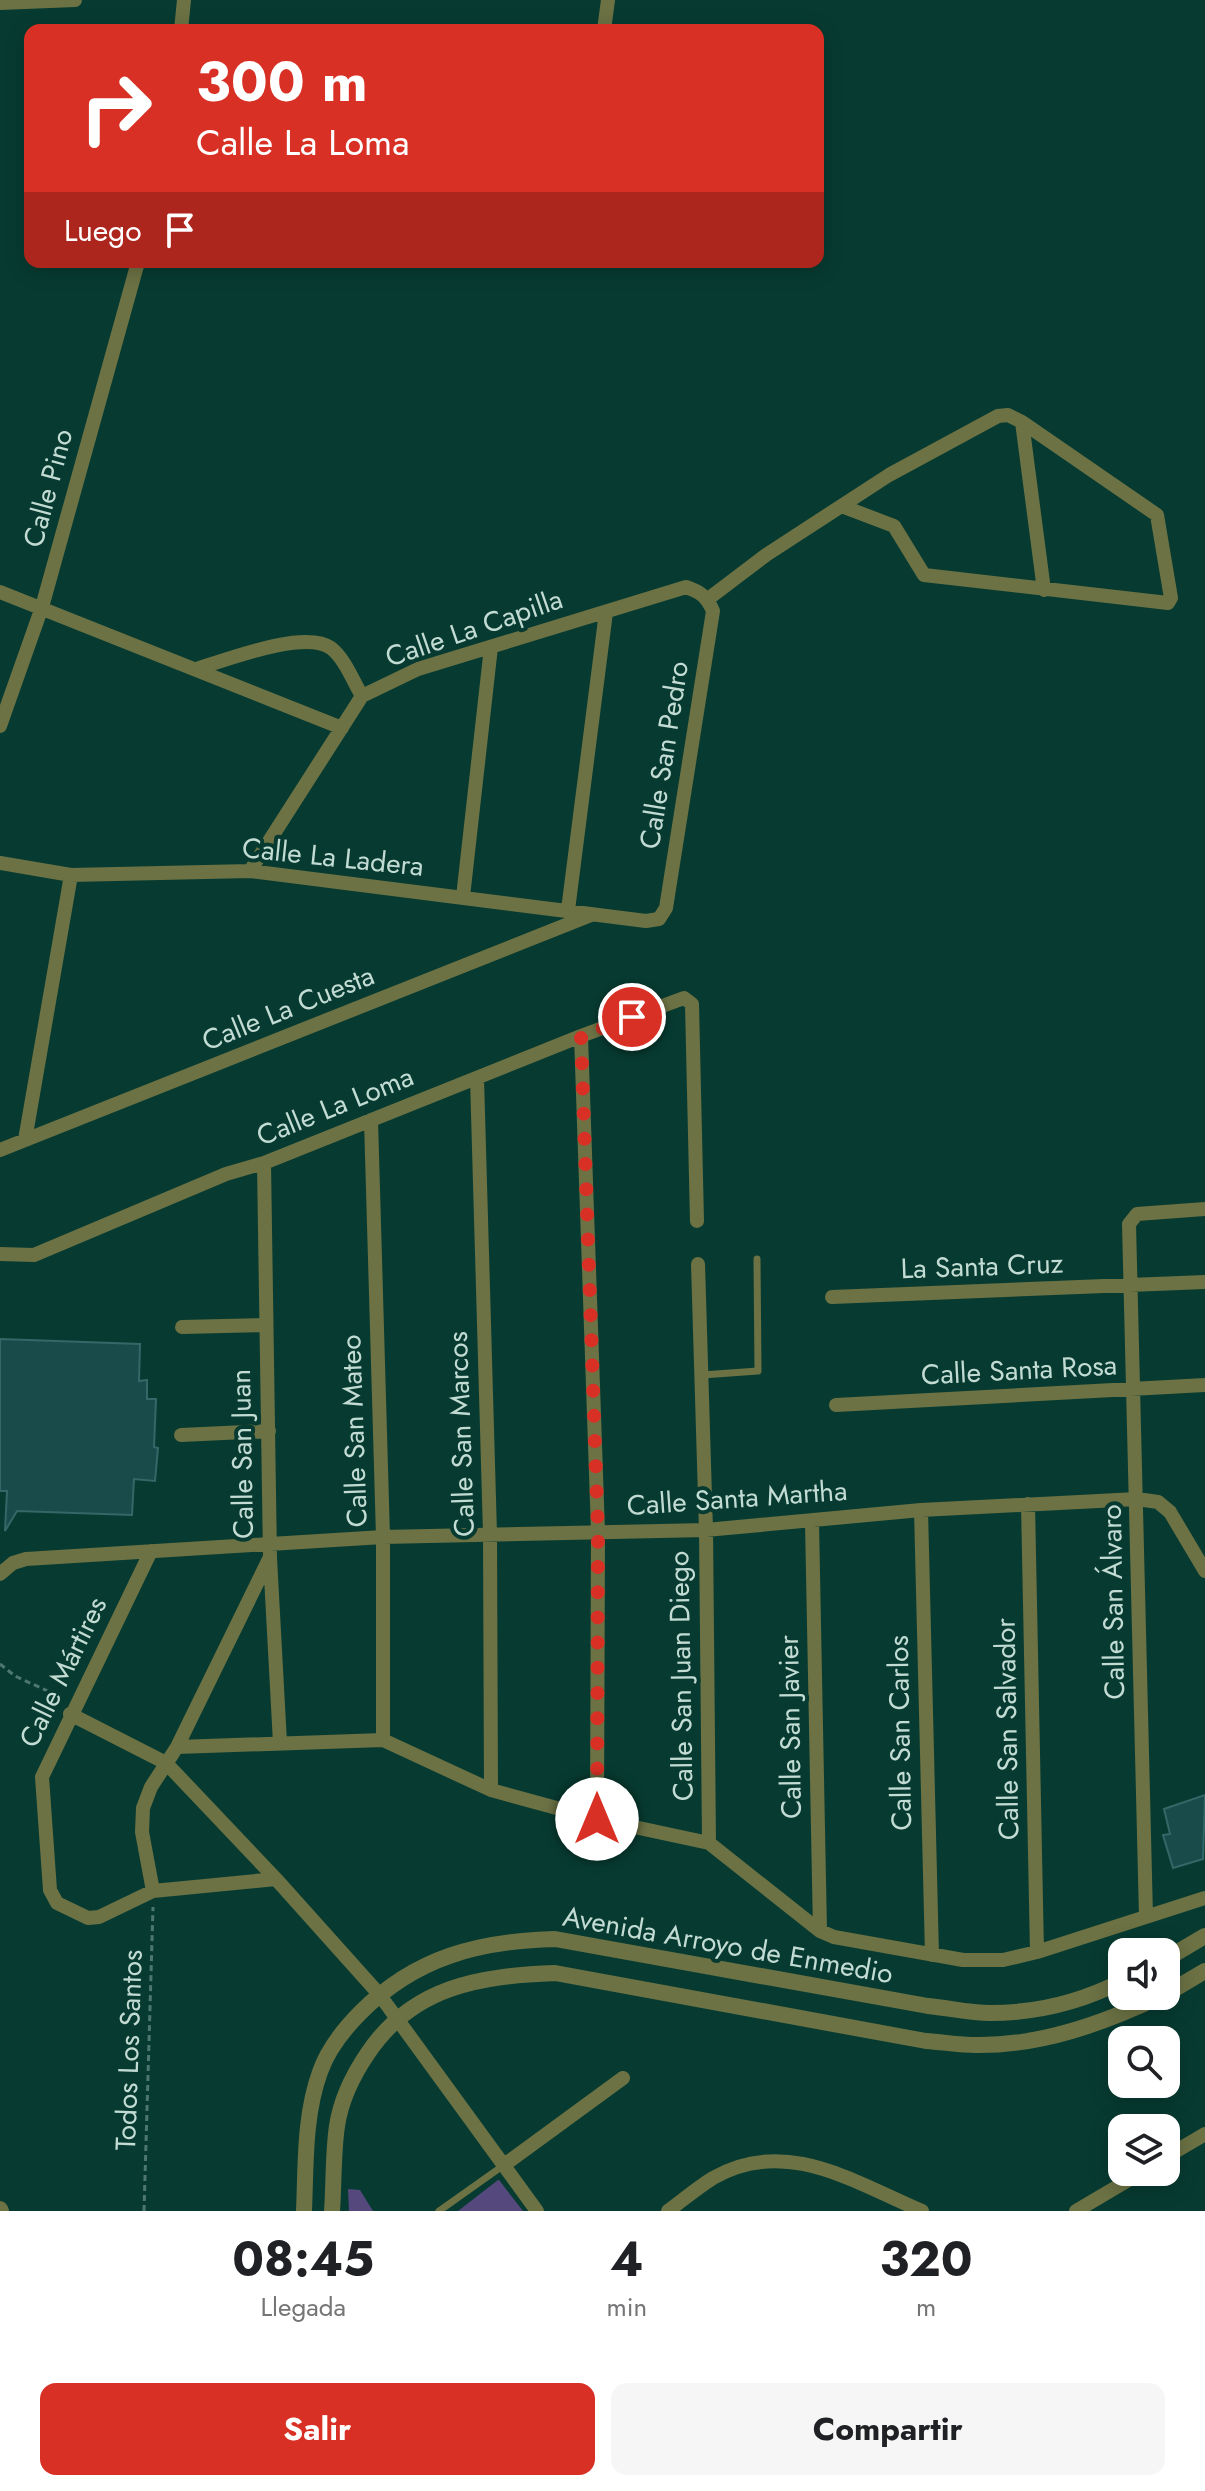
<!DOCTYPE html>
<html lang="es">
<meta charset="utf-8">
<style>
body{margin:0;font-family:Jost,sans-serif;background:#f6f6f6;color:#202124;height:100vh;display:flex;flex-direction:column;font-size:30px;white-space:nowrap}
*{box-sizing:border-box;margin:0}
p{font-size:26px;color:#757577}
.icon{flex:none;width:44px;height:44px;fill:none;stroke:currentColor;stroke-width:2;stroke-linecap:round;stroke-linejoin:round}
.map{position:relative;height:2211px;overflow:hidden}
.details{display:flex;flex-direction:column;background:#fff;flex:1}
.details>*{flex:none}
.guide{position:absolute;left:24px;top:24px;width:800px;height:244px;border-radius:16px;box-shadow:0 4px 20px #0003;background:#d93025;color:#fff;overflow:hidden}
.tools{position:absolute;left:1108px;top:1938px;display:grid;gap:16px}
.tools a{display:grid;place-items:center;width:72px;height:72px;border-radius:16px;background:#fff;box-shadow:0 4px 20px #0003;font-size:40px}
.pin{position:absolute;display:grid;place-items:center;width:68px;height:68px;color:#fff;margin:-34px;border:4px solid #fff;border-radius:50%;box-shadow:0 2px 8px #0007}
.me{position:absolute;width:88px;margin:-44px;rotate:0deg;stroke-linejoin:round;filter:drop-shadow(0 0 6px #0008)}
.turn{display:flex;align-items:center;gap:28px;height:168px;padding:0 40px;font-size:36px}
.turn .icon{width:104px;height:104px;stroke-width:2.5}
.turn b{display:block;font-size:56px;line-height:68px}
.then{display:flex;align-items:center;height:76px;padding:0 40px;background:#0003;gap:16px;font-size:30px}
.eta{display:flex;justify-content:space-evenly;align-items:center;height:136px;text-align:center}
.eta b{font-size:48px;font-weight:700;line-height:56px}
.action{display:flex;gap:16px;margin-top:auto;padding:16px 40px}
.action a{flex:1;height:92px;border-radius:16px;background:#d93025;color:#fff;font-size:32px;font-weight:700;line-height:92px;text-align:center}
.action a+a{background:#f6f6f6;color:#202124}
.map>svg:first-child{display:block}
.green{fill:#55487c}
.building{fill:#194b4b;stroke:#346868;stroke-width:2}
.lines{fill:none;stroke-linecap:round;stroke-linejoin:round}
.path{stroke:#4d776e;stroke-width:3;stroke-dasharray:6 4;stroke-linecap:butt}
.service{stroke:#6c7244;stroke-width:7}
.minor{stroke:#6c7244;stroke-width:14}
.tertiary{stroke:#6c7244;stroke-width:16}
.route{stroke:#d93025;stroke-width:14;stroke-dasharray:0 25.2}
.labels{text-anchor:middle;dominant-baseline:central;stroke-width:8;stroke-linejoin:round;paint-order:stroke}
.street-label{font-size:28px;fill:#c2dbd3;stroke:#073b31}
</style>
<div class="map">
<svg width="1205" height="2211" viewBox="0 0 1205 2211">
<rect width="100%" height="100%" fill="#073b31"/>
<path class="green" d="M499 2180 523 2211H458L498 2180Z
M348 2189 360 2190 373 2211H349Z"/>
<path class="building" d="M0 1339 140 1344 139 1381 147 1380V1399H156L154 1447 158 1448 155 1481 134 1479 132 1515 17 1511 5 1531 7 1491H0Z
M1205 1795 1203 1859 1173 1868 1163 1835 1170 1834 1164 1809Z"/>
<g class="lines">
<path class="path" d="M0 1664 15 1676 54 1694 61 1702
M144 2211 153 1907"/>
<path class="service" d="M702 1375 758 1371 757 1259
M439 2211 504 2165"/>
<path class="minor" d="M0 3 75 0
M181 30 184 0
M604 30 608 0
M844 507 894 526 924 575 1168 603 1171 598 1157 515 1022 422
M0 592 342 728
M708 599 766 555 889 475 998 416 1008 415 1022 422 1044 590
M196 669C226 660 305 629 331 648 345 659 353 681 362 696
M0 726 42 607 138 262
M0 863 71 875 250 871 646 921 659 919 666 908 713 611C707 597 701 592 686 587L418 669 362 696 250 871
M463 897 491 647
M568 910 606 612
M581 1036 598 1532 597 1819
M477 1078 490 1534 491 1790
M371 1120 383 1537V1740
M25 1140 71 875
M0 1150 591 915
M264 1163 270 1558 280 1743
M0 1254 34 1255 226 1174 264 1163 581 1036 684 998 692 1004 697 1221
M698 1264 706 1530 709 1843
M832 1297 1205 1282
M182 1327 265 1325
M836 1405 1205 1385
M181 1435 269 1431
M1028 1504 1037 1952
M921 1510 932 1955
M812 1522 820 1931
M151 1551 42 1777 50 1890 57 1903 88 1918 99 1917 153 1891 276 1879
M0 1574 13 1563 26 1559 383 1537 706 1530 921 1510 1137 1499 1158 1502 1170 1512 1205 1571
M70 1714 166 1763 276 1879 379 1994 537 2211
M177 1747 383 1740 491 1790 597 1819 709 1843 820 1931 834 1937 963 1960H1003L1037 1952 1205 1898
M153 1891 142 1832 143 1808 151 1787 177 1747 269 1559
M1146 1916 1129 1224 1137 1214 1205 1209
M1166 2157 1205 2134
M504 2165 623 2078
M668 2211C683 2200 697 2188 713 2178 785 2136 854 2182 922 2211
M1076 2211 1142 2172"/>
<path class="tertiary" d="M1166 1959 1205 1936
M1166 1994 1205 1971
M0 2209 1 2211
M304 2211C306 2165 304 2116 320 2072 328 2049 344 2029 361 2012 416 1957 479 1941 555 1939L928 2006C949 2008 970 2013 990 2013 1036 2013 1081 2002 1122 1981
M332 2211C334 2183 333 2153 337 2126 341 2099 353 2075 368 2053 413 1986 480 1976 555 1973L926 2041C943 2042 959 2045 976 2045 1041 2046 1104 2023 1161 1996"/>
</g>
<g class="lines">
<path class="route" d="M597 1819 598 1532 581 1036 632 1017"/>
</g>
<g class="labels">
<g class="street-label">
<text transform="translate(48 488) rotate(-75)">Calle Pino</text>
<text transform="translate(474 628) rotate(-19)">Calle La Capilla</text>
<text transform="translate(664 755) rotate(-81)">Calle San Pedro</text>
<text transform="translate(333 857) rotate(6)">Calle La Ladera</text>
<text transform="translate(288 1008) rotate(-22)">Calle La Cuesta</text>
<text transform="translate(335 1106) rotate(-22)">Calle La Loma</text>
<text transform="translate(982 1266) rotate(-2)">La Santa Cruz</text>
<text transform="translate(1019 1370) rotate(-3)">Calle Santa Rosa</text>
<text transform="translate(354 1431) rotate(-92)">Calle San Mateo</text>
<text transform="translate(461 1434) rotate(-92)">Calle San Marcos</text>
<text transform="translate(242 1454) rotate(-91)">Calle San Juan</text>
<text transform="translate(737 1498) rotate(-4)">Calle Santa Martha</text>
<text transform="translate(1113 1602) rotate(-91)">Calle San Álvaro</text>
<text transform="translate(63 1672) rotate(-64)">Calle Mártires</text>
<text transform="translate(681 1676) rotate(-91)">Calle San Juan Diego</text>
<text transform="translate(790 1727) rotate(-91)">Calle San Javier</text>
<text transform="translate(1007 1729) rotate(-91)">Calle San Salvador</text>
<text transform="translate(900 1733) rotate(-91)">Calle San Carlos</text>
<text transform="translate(728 1945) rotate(10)">Avenida Arroyo de Enmedio</text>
<text transform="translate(129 2050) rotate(-88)">Todos Los Santos</text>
</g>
</g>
</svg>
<div class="tools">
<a><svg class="icon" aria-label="sound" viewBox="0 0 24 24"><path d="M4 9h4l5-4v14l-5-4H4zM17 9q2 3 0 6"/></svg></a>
<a><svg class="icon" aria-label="search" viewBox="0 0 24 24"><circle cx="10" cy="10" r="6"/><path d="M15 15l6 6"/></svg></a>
<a><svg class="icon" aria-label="layers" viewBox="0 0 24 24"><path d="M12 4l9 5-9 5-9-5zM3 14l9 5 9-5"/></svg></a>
</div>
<div class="pin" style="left:632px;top:1017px;background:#d93025"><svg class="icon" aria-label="arrive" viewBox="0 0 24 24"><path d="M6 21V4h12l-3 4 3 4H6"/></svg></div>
<svg class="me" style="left:597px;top:1819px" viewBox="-20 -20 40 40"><circle r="19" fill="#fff"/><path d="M0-13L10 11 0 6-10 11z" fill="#d93025"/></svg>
<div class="guide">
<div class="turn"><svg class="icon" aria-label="right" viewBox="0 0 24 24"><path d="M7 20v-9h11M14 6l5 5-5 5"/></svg><div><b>300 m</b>Calle La Loma</div></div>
<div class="then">Luego<svg class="icon" aria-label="arrive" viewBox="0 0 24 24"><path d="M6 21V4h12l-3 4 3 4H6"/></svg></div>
</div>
</div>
<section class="details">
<div class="eta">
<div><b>08:45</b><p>Llegada</p></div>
<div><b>4</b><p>min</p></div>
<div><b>320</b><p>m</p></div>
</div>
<div class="action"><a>Salir</a><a>Compartir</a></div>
</section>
